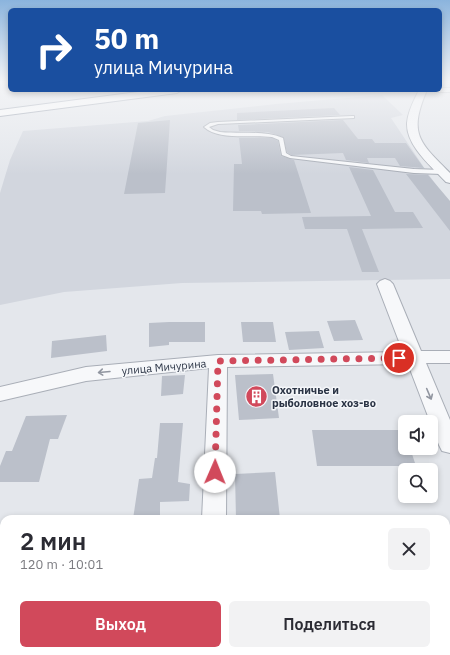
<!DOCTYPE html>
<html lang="ru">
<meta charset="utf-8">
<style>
body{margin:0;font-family:"IBM Plex Sans",sans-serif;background:#f2f2f3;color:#2b2b33;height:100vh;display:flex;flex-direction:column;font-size:15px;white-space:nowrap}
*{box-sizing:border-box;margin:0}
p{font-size:13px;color:#7c7c81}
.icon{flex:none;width:22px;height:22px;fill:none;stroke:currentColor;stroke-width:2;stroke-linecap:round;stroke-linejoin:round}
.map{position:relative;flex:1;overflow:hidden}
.panel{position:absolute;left:0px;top:515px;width:450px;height:140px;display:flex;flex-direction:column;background:#fff;border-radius:12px 12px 0 0;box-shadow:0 2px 6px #0003}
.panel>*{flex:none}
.top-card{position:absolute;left:8px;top:8px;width:434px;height:84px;border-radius:6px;box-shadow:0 2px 6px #0003;background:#1a4fa0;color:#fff;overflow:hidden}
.buttons{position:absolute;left:398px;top:415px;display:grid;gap:8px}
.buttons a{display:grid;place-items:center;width:40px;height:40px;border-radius:6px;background:#fff;box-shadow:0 2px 6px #0003;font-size:20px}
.pin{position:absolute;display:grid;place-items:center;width:34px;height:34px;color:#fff;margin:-17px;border:2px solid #fff;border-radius:50%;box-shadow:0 1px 4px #0007}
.me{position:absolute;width:44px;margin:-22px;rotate:1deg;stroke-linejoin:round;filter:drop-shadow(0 0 3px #0008)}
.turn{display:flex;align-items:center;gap:14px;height:84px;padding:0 20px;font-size:18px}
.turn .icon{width:52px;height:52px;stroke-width:2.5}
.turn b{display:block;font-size:28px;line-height:34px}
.round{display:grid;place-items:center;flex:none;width:42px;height:42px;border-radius:6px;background:#f2f2f3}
.overview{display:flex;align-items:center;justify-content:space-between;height:68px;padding:0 20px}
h1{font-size:24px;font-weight:600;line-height:30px}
.action{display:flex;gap:8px;margin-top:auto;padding:8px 20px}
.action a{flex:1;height:46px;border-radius:6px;background:#d1495b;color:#fff;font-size:16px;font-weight:600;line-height:46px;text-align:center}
.action a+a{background:#f2f2f3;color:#2b2b33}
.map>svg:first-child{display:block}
.built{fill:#d2d6de}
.building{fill:#bbc0ca}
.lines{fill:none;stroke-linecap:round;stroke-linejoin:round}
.service-casing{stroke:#a9aeb7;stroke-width:2}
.minor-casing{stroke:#a9aeb7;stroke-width:2}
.trunk-casing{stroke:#8b94a3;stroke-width:2}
.service{fill:#f7f8fa;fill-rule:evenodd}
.minor{fill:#f7f8fa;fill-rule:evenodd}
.trunk{fill:#fff;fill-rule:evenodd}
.oneway{stroke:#9196a0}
.route{stroke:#d1495b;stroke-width:7;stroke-dasharray:0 12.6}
.labels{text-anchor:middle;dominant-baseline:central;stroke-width:3;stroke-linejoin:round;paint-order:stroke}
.street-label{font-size:11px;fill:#2b3445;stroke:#f4f6f9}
.poi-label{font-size:11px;font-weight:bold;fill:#2b3445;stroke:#f4f6f9;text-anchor:start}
</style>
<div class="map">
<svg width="450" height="655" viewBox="0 0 450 655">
<rect width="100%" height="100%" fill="#e4e7ec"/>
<path class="built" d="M382 95 403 115 391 118 429 175 450 204V279L182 283 64 292 0 305V193L10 160 23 131 148 121 165 116 276 104Z"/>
<path class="building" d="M334 108 340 115 237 120V113Z
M170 120 165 193 124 194 138 123Z
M343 120 358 139H372L375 143H406L424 168 400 166 395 158H367L369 163 346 160 343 153 291 155 287 152 283 137 268 132 239 131 238 125Z
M239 138H272L278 141 281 156 294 160 311 213 262 214 261 211H233L234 164H242Z
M349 167 373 170 395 212H413L423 228 362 229 379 272H362L347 229H305L302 217 371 216Z
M406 174 428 175 450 201V231Z
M355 320 363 340 334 341 327 321Z
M169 322H205V342H169V345L149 347V323Z
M241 322H273L276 342H243Z
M319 331 324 348 289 350 285 332Z
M106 335 107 351 51 358 52 341Z
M273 374 279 418 239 420 235 375Z
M185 375 183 394 161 396 162 376Z
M67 415 58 439H50L39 482H0V466L6 451H12L26 416Z
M160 423H183L178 482 190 484 189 501 160 502V519H133L139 479 152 478 155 458H157Z
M312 430H405V448H410L416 466H317Z
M275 472 280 519H236L235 474Z"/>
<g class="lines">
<defs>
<path id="service" d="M352 116H354V118L218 124 209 127 213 130 220 132C241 134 263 130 283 138L286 153 291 156 414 169 442 170 445 172 442 174 414 173 290 158 282 155 279 140 272 137C252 134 219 141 204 127L210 123 218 122Z"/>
<path id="minor" d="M440 88H450V92H437L436 90H440Z
M419 90H427C408 134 419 142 450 173V183L446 182C432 167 406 146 407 123 408 111 414 100 419 90Z
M385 279 390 281 393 284 421 351H450V363H426L450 420V453L442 451 439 445 408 364 227 367 226 519H202L209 368 86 381 0 401V387L86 367 218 355 403 352 377 284 380 281Z
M196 651H226V655H196Z"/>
<path id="trunk" d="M153 90H182L177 93 0 116V110Z"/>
</defs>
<use href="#service" class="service-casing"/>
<use href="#minor" class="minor-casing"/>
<use href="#trunk" class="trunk-casing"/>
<use href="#service" class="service"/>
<use href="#minor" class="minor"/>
<use href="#trunk" class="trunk"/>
</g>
<defs><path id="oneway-shaft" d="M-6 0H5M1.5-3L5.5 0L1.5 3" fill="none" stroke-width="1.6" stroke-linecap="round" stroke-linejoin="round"/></defs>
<g class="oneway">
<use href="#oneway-shaft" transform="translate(104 372) rotate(175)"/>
<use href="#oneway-shaft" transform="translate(429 394) rotate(67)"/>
</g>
<linearGradient id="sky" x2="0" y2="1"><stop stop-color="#8bb4dd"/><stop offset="0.47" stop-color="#f3f4f6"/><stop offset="1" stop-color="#f3f4f6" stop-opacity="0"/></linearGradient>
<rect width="450" height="174" fill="url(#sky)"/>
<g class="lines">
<path class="route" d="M215 472 218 361 399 358"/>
</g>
<defs>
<symbol id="building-disc" viewBox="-11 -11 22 22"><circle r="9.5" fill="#d1495b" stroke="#f4f6f9"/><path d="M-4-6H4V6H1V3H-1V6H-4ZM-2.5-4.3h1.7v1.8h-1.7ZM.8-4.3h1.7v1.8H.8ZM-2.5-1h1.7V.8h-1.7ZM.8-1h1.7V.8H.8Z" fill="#fff"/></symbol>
</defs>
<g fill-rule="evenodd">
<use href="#building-disc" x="244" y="384" width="25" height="25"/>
</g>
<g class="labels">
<g class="street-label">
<text transform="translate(164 367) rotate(-5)">улица Мичурина</text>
</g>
<g class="poi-label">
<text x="272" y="390">Охотничье и<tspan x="272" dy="13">рыболовное хоз-во</tspan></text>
</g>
</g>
</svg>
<div class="buttons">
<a><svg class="icon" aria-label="sound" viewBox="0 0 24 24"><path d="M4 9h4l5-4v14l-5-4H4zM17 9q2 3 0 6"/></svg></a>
<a><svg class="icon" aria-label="search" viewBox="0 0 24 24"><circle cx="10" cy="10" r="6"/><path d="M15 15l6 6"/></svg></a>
</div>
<div class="pin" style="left:399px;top:358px;background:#d93025"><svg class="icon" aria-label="arrive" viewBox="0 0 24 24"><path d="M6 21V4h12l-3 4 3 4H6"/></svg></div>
<svg class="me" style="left:215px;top:472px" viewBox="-20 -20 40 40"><circle r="19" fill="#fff"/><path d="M0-13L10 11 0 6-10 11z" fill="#d1495b"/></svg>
<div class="top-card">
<div class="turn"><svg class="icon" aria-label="right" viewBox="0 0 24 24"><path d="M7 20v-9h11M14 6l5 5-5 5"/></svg><div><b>50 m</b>улица Мичурина</div></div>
</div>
<section class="panel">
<div class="overview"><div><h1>2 мин</h1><p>120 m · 10:01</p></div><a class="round"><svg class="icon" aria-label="close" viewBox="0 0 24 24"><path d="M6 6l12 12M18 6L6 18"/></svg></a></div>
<div class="action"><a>Выход</a><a>Поделиться</a></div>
</section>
</div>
